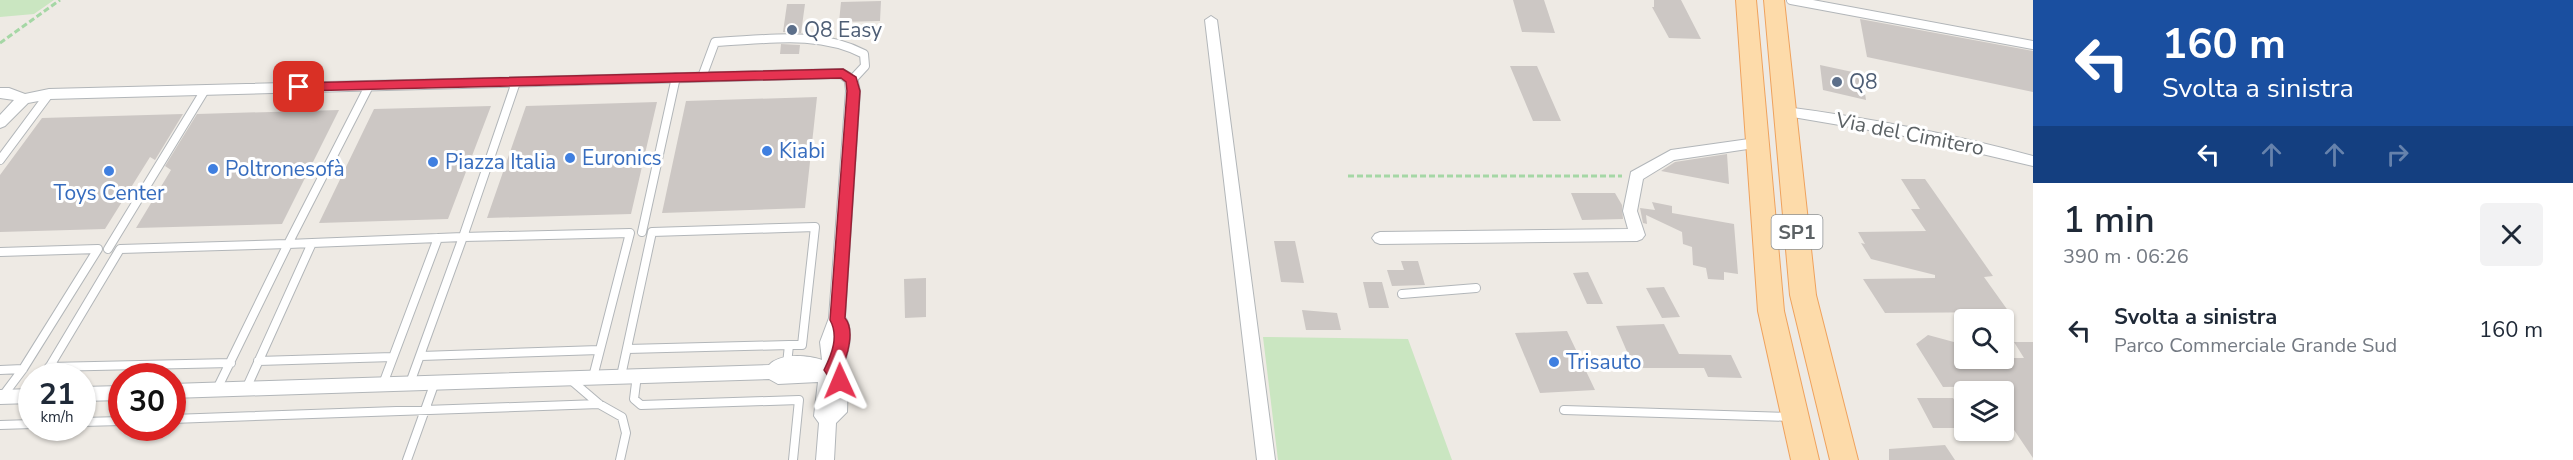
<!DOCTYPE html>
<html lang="it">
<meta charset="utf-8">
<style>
body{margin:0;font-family:"Nunito Sans",sans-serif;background:#f2f2f3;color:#1f2937;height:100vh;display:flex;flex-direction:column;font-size:22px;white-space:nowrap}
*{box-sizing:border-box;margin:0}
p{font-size:20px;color:#747a83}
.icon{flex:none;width:33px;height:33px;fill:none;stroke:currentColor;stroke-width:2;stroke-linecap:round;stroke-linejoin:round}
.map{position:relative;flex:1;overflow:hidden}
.details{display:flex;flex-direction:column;background:#fff;width:540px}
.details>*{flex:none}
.banner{background:#1a4fa0;color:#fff;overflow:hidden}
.tools{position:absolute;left:1954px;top:309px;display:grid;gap:12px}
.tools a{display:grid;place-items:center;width:60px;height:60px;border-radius:6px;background:#fff;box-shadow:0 2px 4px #0004;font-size:30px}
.speed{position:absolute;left:18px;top:363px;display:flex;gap:12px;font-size:30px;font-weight:700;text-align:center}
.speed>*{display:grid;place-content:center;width:78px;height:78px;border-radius:50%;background:#fff;box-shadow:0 2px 4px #0004;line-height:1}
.speed small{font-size:15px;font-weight:400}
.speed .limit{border:9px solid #d22;background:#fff;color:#111}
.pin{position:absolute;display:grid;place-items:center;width:51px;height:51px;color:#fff;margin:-26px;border-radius:12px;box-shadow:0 3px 9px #0006}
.me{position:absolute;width:66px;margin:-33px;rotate:359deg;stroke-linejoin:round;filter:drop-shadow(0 0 4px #0008)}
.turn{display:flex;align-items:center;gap:21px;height:126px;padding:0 30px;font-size:27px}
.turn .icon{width:78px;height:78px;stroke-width:2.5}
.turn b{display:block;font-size:42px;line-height:51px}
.lanes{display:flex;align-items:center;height:57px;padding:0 30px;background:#0003;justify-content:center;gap:30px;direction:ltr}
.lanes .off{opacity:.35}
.round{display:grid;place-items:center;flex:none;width:63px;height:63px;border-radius:6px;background:#f2f2f3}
.summary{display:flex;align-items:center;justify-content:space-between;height:102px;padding:0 30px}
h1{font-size:36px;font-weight:600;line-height:45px}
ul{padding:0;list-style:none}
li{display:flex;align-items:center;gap:18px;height:90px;padding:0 30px}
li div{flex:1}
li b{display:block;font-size:22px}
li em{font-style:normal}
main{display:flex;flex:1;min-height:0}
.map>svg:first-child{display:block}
.green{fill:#cae6c1}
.building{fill:#ccc7c4}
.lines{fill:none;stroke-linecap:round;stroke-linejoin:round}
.lane-casing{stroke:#b2b6b9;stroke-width:10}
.street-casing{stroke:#b2b6b9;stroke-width:2}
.primary-casing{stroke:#efa25d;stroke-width:2}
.path{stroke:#a5d7a5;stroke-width:3;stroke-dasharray:6 3;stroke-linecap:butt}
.lane{stroke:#fff;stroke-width:8}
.street{fill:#fff;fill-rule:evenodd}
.primary{fill:#fddbaa;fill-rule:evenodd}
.route{fill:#e63351;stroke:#962135;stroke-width:1.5}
.service-dot{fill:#5c6f8a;stroke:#fff;stroke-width:2}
.shop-dot{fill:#3f7fe0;stroke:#fff;stroke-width:2}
.labels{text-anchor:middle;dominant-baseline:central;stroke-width:6;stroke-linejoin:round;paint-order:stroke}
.shield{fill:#fff;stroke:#8d9193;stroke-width:1.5}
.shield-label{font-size:20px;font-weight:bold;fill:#5c6265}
.service-label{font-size:21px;fill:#4e5e75;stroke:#fff;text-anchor:start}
.street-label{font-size:21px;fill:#5c6265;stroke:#fff}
.shop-label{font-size:21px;fill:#366cbe;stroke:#fff;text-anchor:start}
</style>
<main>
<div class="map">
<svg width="2033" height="460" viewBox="0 0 2033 460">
<rect width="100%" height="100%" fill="#eeeae4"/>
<path class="green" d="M0 0H54L34 14 0 17Z
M1263 337 1408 339 1452 460H1278Z"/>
<path class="building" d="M1513 0H1544L1555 33 1522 32Z
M1654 0H1681L1701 39 1669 38 1652 7H1654Z
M881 1 880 21 839 22 841 2Z
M787 4H805L801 33 783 32Z
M1860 19 2033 51V92L1867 57Z
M781 44 800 45 799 54H780Z
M1820 65 1862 74 1866 100 1823 90Z
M1510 66H1537L1561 121H1533Z
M817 97 805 208 662 213 686 101Z
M657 102 631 214 487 218 526 106Z
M491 106 448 219 319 223 374 109Z
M339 110 282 224 136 228 171 170 165 166 197 114Z
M183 114 155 160 150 157 105 229 0 232V175L42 118Z
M1727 154 1729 184 1661 171 1675 162Z
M1901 179H1925L1993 276 1984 277 2009 312 1885 313 1863 279 1935 278V275L1871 259 1861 243 1865 244 1858 232 1926 231 1911 209H1920Z
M1571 193H1615L1622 205 1623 219 1582 220Z
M1652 202 1672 206V213L1734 224 1738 274 1724 272V280L1708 279 1706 268 1693 265 1692 247 1683 244 1682 232 1646 215 1647 224 1643 223 1640 208 1655 210Z
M1274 241H1295L1304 283 1281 282Z
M1401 261H1418L1425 285 1392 286 1387 270H1404Z
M1588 272 1603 304H1587L1573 273Z
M926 278V317L905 318 904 279Z
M1363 282H1382L1389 308H1369Z
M1664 287 1680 317 1662 318 1646 288Z
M1302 310 1337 313 1341 330H1306Z
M1664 324 1679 354 1731 355 1742 378 1708 377 1704 368H1634L1616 326Z
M1567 331 1595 390 1540 393 1515 333Z
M1928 335 1965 345V358H2024L2014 342H2033V458L2004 415V386L1943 387 1916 344Z
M1917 398H1953L1965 417V428H1933Z
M1945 445 1955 460H1889V449Z"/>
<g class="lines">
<defs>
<path id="lane" d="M1791 0 2033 45
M702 77 715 42C765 40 818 30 864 54L865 66 852 80
M0 160 49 94
M642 232 676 77
M438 238 463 237 516 82
M288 244 369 86
M288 244 312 243
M108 249 205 90
M0 252 98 249 23 369 2 397
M1402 294 1476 288
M627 349 789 345
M421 356 599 350
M258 361 393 357
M49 367 231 363
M0 370 23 369
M637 375 634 399 641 405 799 400 793 460
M44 376 120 249 288 244 217 389
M621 376 652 232 815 227 802 345H789L787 364
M571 380 599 404 622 417 626 433 620 460
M410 383 463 237 630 233 593 377
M246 389 312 243 438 238 383 384
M1564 410 1791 417
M172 419 599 404
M82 422 122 421
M0 425 32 424
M407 460 435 382"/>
<path id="street" d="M1211 16 1217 20 1275 460H1257L1205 20Z
M843 69 857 77 860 91 845 317C855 330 848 356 841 370L848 381 847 412 836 423 834 460H816L819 423 814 416 818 382 778 384 769 379 172 398V384L769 365C780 353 807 355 822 360L820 342 829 318 846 91 845 82 840 78 49 99 28 103 5 126 0 128V115L14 100 0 98V88H9L25 94 49 89Z
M1786 107C1870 118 1952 134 2033 156V166L1910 137 1781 115 1779 112 1781 109Z
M1756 138 1761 139 1763 143 1761 147 1674 160 1643 179 1637 211 1645 235 1642 239 1637 241 1380 244 1375 242 1372 238 1375 234 1380 232 1628 229 1623 211 1631 172 1671 150Z
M122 386V400L82 401V387Z
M32 389V403L0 404V390Z"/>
<path id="primary" d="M1736 0H1756L1784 311 1819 460H1791L1758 311Z
M1764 0H1784L1816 295 1858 460H1830L1790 295Z"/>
</defs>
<use href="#lane" class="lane-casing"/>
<use href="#street" class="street-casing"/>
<use href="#primary" class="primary-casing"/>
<path class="path" d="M0 43 60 0
M1348 176H1622"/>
<use href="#lane" class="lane"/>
<use href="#street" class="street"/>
<use href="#primary" class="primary"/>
</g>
<path class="route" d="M843 69 856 77 860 91 845 318C855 330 848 357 840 369L847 381 840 387 834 385 824 370C832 354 839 336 830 320L847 91 846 82 841 78 299 91 293 87 299 83Z"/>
<g class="service-dot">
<circle cx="792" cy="30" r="6"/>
<circle cx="1837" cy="82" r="6"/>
</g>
<g class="shop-dot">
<circle cx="767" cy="151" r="6"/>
<circle cx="570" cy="158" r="6"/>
<circle cx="433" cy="162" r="6"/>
<circle cx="213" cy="169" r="6"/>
<circle cx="109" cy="171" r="6"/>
<circle cx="1554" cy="362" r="6"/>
</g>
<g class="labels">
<rect class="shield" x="1771.5" y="215" width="51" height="34" rx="4.5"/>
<g class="shield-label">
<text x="1797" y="232">SP1</text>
</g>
<g class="service-label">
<text x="804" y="30">Q8 Easy</text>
<text x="1849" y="82">Q8</text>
</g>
<g class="street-label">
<text transform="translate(1910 134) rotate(11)">Via del Cimitero</text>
</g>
<g class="shop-label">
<text x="779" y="151">Kiabi</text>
<text x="582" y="158">Euronics</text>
<text x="445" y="162">Piazza Italia</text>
<text x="225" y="169">Poltronesofà</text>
<text x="109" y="193" text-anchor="middle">Toys Center</text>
<text x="1566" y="362">Trisauto</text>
</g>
</g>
</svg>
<div class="tools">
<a><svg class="icon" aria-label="search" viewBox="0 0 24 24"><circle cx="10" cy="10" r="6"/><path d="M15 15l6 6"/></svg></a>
<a><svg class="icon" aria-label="layers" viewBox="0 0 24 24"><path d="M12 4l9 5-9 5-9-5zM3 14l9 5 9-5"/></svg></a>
</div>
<div class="speed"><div>21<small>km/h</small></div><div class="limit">30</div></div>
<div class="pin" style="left:299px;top:87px;background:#d93025"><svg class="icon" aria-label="arrive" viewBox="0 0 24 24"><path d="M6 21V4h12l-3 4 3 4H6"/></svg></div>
<svg class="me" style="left:840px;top:381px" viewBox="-20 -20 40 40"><path d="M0-17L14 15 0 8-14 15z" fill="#e63351" stroke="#fff" stroke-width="4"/></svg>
</div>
<section class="details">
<div class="banner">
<div class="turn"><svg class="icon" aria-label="left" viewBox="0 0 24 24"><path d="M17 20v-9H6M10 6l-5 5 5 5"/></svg><div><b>160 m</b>Svolta a sinistra</div></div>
<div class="lanes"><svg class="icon" aria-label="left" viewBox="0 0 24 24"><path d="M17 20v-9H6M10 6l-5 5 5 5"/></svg><svg class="icon off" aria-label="ahead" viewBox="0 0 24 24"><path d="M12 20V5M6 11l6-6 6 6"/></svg><svg class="icon off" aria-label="ahead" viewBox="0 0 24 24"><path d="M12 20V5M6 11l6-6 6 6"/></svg><svg class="icon off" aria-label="right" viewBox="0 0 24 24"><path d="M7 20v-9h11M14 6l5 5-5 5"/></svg></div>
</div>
<div class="summary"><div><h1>1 min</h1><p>390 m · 06:26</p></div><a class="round"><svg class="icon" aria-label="close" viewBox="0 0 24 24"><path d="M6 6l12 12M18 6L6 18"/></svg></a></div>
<ul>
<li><svg class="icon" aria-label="left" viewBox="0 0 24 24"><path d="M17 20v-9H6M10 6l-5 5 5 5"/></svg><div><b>Svolta a sinistra</b><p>Parco Commerciale Grande Sud</p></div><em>160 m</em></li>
</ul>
</section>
</main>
